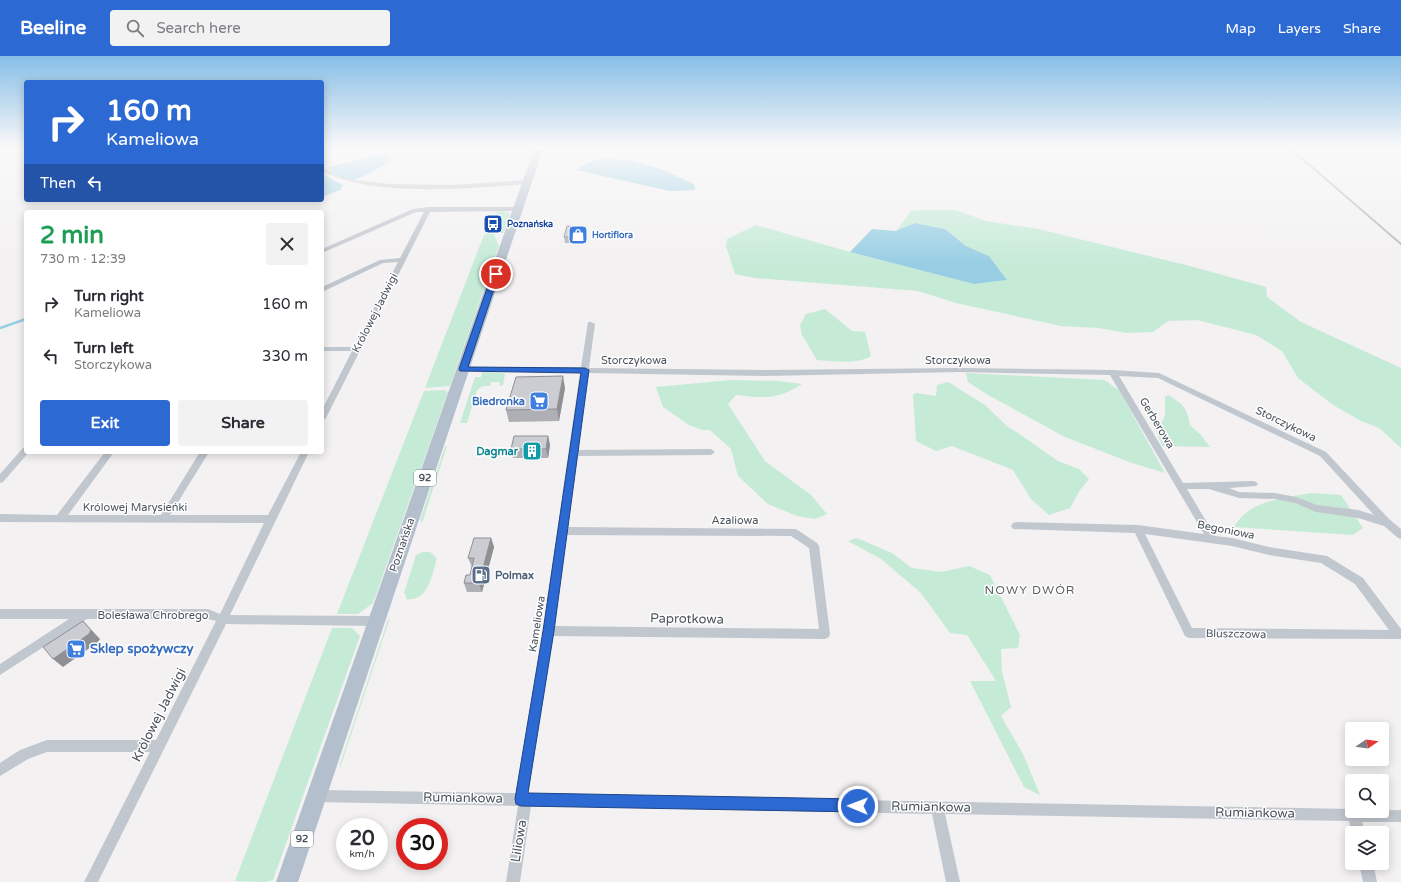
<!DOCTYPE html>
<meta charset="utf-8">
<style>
body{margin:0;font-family:"Varela Round",sans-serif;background:#f2f2f3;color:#2b2b33;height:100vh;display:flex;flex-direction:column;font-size:15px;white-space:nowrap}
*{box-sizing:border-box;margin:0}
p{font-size:13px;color:#7c7c81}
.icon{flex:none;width:22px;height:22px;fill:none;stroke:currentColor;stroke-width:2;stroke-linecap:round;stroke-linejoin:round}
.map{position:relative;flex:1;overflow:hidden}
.sheet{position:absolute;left:24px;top:154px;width:300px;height:244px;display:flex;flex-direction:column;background:#fff;border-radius:4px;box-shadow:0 2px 10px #0003}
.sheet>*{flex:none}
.hud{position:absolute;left:24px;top:24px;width:300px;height:122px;border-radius:4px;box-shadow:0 2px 10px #0003;background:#2c69d2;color:#fff;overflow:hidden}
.needle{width:26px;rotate:77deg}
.buttons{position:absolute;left:1345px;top:666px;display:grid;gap:8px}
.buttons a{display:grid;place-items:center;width:44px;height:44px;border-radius:4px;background:#fff;box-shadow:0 2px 10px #0003;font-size:20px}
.speed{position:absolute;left:336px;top:762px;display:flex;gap:8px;font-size:20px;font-weight:700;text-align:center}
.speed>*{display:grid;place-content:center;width:52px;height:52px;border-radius:50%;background:#fff;box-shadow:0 2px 10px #0003;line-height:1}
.speed small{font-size:10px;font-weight:400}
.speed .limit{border:6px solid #d22;background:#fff;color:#111}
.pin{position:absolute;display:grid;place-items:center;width:34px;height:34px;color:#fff;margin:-17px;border:2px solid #fff;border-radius:50%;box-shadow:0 1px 4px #0007}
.me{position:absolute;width:44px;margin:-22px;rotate:271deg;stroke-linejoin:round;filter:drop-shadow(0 0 3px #0008)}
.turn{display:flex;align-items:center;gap:14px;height:84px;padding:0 16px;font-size:18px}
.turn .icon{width:52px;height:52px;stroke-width:2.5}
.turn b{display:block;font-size:28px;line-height:34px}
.then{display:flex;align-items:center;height:38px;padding:0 16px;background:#0003;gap:8px;font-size:15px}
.round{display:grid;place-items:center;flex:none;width:42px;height:42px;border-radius:4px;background:#f2f2f3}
.head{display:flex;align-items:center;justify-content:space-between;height:68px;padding:0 16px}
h1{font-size:24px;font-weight:800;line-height:30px;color:#1e9e55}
.action{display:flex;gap:8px;margin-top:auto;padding:8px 16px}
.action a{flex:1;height:46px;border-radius:4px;background:#2c69d2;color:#fff;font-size:16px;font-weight:800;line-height:46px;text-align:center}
.action a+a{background:#f2f2f3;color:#2b2b33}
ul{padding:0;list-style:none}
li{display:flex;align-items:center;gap:12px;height:52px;padding:0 16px}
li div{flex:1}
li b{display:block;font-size:15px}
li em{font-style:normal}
header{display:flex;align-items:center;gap:24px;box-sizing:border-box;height:56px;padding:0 20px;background:#2c69d2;color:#fff}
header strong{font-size:19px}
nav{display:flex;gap:22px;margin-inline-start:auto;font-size:14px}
.search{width:280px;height:36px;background:#f2f2f3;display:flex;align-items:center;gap:10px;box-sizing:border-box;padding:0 14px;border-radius:4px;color:#7c7c81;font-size:15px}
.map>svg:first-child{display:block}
.green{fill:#c5ebd7}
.water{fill:#97cee4}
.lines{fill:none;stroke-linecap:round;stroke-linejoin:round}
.stream{stroke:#97cee4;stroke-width:2.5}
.street{fill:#c1c7ce;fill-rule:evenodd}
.primary{fill:#b4bfcd;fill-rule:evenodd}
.rail{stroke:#b4b6bb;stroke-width:2}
.wall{fill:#afb0b5}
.shaded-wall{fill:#8f9094}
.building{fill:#cccdd3;stroke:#8f9094}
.route{fill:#2c69d2;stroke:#1d4488}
.labels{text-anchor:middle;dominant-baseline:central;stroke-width:3;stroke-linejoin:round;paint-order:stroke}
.far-transit-label{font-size:9px;font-weight:bold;fill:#164399;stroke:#fff;text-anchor:start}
.far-shop-label{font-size:9px;font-weight:bold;fill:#366cbe;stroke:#fff;text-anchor:start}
.shield{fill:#fff;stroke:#81878e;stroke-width:1}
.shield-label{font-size:10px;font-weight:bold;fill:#4b535d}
.street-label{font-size:11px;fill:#4b535d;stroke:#fff}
.shop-label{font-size:11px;font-weight:bold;fill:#366cbe;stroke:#fff;text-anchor:end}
.culture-label{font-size:11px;font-weight:bold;fill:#0d838f;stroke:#fff;text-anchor:end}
.service-label{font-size:11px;font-weight:bold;fill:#4e5e75;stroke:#fff;text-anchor:start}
.neighbourhood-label{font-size:12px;letter-spacing:1px;fill:#5e6165;stroke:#fff}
.near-street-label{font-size:13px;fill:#4b535d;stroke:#fff}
.near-shop-label{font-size:13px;font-weight:bold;fill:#366cbe;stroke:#fff;text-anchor:start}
</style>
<header>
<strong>Beeline</strong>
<div class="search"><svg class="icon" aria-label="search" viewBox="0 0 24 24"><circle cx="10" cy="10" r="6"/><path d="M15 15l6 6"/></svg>Search here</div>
<nav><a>Map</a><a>Layers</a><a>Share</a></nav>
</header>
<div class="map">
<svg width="1401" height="826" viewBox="0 0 1401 826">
<rect width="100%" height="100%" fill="#f3f1f1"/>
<path class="green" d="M923 154H956L986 165 1038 173 1186 209 1266 231 1267 241 1301 266 1401 312V392L1379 372 1361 365 1333 349 1298 322 1282 295 1256 279 1229 272 1197 264 1168 265 1153 276 1128 277 1098 272 1061 270 956 247 918 235 755 222 735 218 726 190 727 183 756 169 850 196 974 228 1007 224 989 200 966 190 945 173 916 167 896 175 911 155Z
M499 155 508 156 510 159 504 177H501L493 159Z
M491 176 494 178 499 190 450 330 425 332 484 179Z
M825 253 852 275 865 276 871 300C857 309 833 305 817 304L802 279 800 269 806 258Z
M482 316 503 317 505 318 503 329 499 330 500 326H491L490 330H483L477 334 467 367H460L475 321H481Z
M966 317 1104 324 1119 334 1165 417 1132 407 1065 381 988 339 968 326Z
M732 324 779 325 802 328C778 344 763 342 736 339L728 348 765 405 811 439 827 458 815 463 797 460 768 448 738 420 731 393 710 374H702L689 369 663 351 656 331Z
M948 326 985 349 1008 371 1018 377 1058 405 1079 413 1089 423 1080 434 1070 452 1049 459 1031 443 1013 414 952 390 936 395 916 385 913 339 916 337 936 340 937 329Z
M444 334 448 336 373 547 358 558H337L424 335Z
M1168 339C1183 348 1187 351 1190 369L1201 379 1210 391 1162 390 1153 367 1161 368 1165 360V341Z
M447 390 422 467 420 464 445 391Z
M1311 437 1341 439 1363 472 1353 479 1234 471C1249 444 1284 442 1311 437Z
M857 482 892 497 912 512 941 516 969 510 990 519 1020 579 1018 592 1001 593 1002 616 1011 651 1001 660 1023 698 1040 739 1024 731 970 625H996L967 579 950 577 921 537 881 503 848 485Z
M423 496H430L437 502C432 518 429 546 406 543V540L404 537 416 499Z
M390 562 340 712V708L388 564Z
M332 572H352L360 580 273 824 266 826 235 825Z"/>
<path class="water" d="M386 97 393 104C382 109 367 120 356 123 346 125 333 119 328 111Z
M601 102 633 105 663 114 694 128 695 134 670 135 576 114 587 107Z
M322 118 343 129 340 134 322 141Z
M915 167 945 173 966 190 989 200 1007 224 974 228 850 196 872 173 896 175Z"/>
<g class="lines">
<path class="stream" d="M0 272 26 263"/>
<path class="street" d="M322 111 340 120 361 125 390 128 452 129 527 124 530 126 527 128C469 132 374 142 322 115Z
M428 151H518L521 153 518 155 430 156 326 362 322 365V354L352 295H322V291H354L398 206 383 207 322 236V231L380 204 400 202 424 156H416L322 197V193L413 153Z
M588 266H591L595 268 589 312 766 314 959 312 1113 314 1159 317 1326 396 1389 463 1401 473V483L1398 482 1384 470 1358 462 1316 456 1295 447 1275 443 1239 442 1209 433H1187L1215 480 1232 482 1269 491 1327 500 1363 522 1401 573V583L1189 582 1185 580 1135 477 1013 473 1011 470 1013 467 1016 466 1138 469 1204 478 1110 319 959 316 766 320 588 317 578 394 711 393 715 396 711 399 577 400 567 471 796 473 817 487 819 490 830 578 829 581 825 583 553 580 528 738 1352 753V755L1401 754V766H1362L1366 777H1352L1349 765 945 758 960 826H946L932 758 531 750 520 826H506L518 750 317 746 313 744 311 740 313 736 317 734 516 737 543 575 580 316 463 315 459 313 463 311H581ZM1119 320 1158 322 1320 400 1374 459 1358 454 1317 449 1296 441 1275 437 1239 436 1229 432 1256 430 1258 428 1256 426 1253 425 1183 427ZM1145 478 1232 490 1269 499 1321 507 1355 528 1389 574 1192 572ZM566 479 791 480 809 492 819 573 554 570Z
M26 391V396H29L3 426 0 427V418L23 392Z
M105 396H114L68 459H161L200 396H209L170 459H268L301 396H309L230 559 376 560 380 562 381 565 380 568 376 570 226 568 98 826H84L150 696H47L28 703 0 720V707L20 694 47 684H156L216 565 208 563H87L0 619V608L69 563H0V553H208L220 558 264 467 0 466V458L57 459Z
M1359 807H1373L1377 826H1363Z"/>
<path class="primary" d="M534 93H543L298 826H276Z"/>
<path class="rail" d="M1291 93 1401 188"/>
</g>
<path class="wall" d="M578 171 579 176 576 187H565L564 181Z
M565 332 559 365 509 366 506 354Z
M548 380 550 389 548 402H513L511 393Z
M491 482 494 491 482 536H467L464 527 470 519 472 511 468 502Z"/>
<path class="shaded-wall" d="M578 171 579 176 576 187V181Z
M563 320 565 332 559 365 557 353Z
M548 380 550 389 548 402 546 393Z
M491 482 494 491 482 536 479 527Z
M83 565 100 583 98 586 63 611 53 603Z"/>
<path class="building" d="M567 170 578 171 576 181H564Z
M563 320 557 353 506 354 516 321Z
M514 380H548L546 393H511Z
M474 482H491L479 527H464L466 519H470L474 502H468Z
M83 565 91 574 89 578 53 603 43 591Z"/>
<linearGradient id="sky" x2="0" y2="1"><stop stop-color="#87bee6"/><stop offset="0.44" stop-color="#faf9f9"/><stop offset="1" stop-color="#faf9f9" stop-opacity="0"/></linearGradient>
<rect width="1401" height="209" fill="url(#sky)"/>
<path class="route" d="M496 216 499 218 468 311 585 312 589 314 554 575 528 737 858 743 862 745 864 750 862 754 858 756 521 750 516 748 515 743 543 575 581 317 460 315 459 313 492 218Z"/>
<defs>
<symbol id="bus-square" viewBox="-11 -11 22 22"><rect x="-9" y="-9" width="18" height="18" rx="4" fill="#1a4fb4" stroke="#fff"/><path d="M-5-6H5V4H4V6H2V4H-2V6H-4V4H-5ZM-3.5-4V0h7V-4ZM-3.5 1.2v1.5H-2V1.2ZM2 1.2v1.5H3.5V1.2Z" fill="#fff"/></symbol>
<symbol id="shop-square" viewBox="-11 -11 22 22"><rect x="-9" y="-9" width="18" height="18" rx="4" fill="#3f7fe0" stroke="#fff"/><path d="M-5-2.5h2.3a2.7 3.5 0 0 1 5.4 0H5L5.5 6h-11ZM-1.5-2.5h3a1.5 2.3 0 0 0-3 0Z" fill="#fff"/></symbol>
<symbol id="supermarket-square" viewBox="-11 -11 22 22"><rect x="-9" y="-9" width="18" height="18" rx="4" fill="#3f7fe0" stroke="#fff"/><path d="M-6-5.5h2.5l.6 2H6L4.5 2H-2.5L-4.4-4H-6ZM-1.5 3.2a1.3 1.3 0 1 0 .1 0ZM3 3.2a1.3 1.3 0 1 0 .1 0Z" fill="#fff"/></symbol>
<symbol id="building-square" viewBox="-11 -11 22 22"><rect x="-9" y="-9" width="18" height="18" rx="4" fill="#0f9aa8" stroke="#fff"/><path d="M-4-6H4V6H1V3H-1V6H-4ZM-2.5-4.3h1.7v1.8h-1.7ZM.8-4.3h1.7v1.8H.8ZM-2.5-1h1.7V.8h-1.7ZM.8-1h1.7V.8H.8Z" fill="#fff"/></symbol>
<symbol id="fuel-square" viewBox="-11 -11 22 22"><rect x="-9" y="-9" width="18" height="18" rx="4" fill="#5c6f8a" stroke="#fff"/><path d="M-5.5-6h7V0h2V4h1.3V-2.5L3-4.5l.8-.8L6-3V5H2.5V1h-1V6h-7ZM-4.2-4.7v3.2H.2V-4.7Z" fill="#fff"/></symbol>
</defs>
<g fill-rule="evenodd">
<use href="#bus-square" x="482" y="157" width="22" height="22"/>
<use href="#shop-square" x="567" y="168" width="22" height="22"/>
<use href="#supermarket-square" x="528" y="334" width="22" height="22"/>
<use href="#building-square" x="521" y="384" width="22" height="22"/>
<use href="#fuel-square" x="470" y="508" width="22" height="22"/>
<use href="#supermarket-square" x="65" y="582" width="22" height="22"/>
</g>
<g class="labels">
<g class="far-transit-label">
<text x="507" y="168">Poznańska</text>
</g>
<g class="far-shop-label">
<text x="592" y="179">Hortiflora</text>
</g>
<g class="shield">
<rect x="414" y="414" width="22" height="16" rx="3"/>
<rect x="291" y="775" width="22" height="16" rx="3"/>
</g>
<g class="shield-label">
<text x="425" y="422">92</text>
<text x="302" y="783">92</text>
</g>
<g class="street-label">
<text transform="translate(375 257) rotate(-63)">Królowej Jadwigi</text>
<text x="634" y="304">Storczykowa</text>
<text x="958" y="304">Storczykowa</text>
<text transform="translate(1157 367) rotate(59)">Gerberowa</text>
<text transform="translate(1286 368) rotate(26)">Storczykowa</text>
<text x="135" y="451">Królowej Marysieńki</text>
<text x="735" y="464">Azaliowa</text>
<text transform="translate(1226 474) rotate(11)">Begoniowa</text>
<text transform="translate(402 489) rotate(-71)">Poznańska</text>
<text x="153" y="559">Bolesława Chrobrego</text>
<text transform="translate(537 568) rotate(-81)">Kameliowa</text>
<text transform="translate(1236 578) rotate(1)">Bluszczowa</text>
</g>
<g class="shop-label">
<text x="525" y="345">Biedronka</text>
</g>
<g class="culture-label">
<text x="518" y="395">Dagmar</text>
</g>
<g class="service-label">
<text x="495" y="519">Polmax</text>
</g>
<g class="neighbourhood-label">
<text x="1030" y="534">NOWY DWÓR</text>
</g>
<g class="near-street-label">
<text transform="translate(687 563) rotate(1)">Paprotkowa</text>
<text transform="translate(159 659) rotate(-63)">Królowej Jadwigi</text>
<text transform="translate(463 742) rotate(1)">Rumiankowa</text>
<text transform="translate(931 751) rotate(1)">Rumiankowa</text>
<text transform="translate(1255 757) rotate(1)">Rumiankowa</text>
<text transform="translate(519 785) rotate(-81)">Liliowa</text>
</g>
<g class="near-shop-label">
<text x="90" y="593">Sklep spożywczy</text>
</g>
</g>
</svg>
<div class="buttons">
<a><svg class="needle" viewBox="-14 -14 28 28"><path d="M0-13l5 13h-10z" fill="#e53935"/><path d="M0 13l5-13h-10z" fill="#7c7c81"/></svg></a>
<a><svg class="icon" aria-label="search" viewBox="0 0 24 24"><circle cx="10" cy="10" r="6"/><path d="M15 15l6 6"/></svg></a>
<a><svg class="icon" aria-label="layers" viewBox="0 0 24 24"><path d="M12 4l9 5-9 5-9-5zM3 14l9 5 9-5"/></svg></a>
</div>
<div class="speed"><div>20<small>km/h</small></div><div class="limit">30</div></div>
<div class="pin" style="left:496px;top:218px;background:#d93025"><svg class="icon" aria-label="arrive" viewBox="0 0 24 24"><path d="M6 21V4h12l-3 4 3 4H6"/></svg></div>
<svg class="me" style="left:858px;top:750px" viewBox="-20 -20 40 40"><circle r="17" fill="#2c69d2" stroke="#fff" stroke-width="3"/><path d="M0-11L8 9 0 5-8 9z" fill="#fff"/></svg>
<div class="hud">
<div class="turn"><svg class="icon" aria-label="right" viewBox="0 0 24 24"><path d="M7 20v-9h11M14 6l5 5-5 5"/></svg><div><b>160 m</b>Kameliowa</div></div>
<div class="then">Then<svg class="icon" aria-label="left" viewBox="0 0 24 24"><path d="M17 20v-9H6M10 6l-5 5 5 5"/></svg></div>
</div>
<section class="sheet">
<div class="head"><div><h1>2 min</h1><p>730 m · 12:39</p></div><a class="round"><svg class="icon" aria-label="close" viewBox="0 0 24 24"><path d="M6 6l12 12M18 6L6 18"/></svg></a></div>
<ul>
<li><svg class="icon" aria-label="right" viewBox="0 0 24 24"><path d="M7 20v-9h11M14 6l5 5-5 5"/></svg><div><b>Turn right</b><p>Kameliowa</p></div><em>160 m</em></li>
<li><svg class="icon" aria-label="left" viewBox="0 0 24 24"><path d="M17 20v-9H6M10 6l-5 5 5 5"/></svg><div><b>Turn left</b><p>Storczykowa</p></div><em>330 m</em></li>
</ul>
<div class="action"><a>Exit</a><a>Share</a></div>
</section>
</div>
